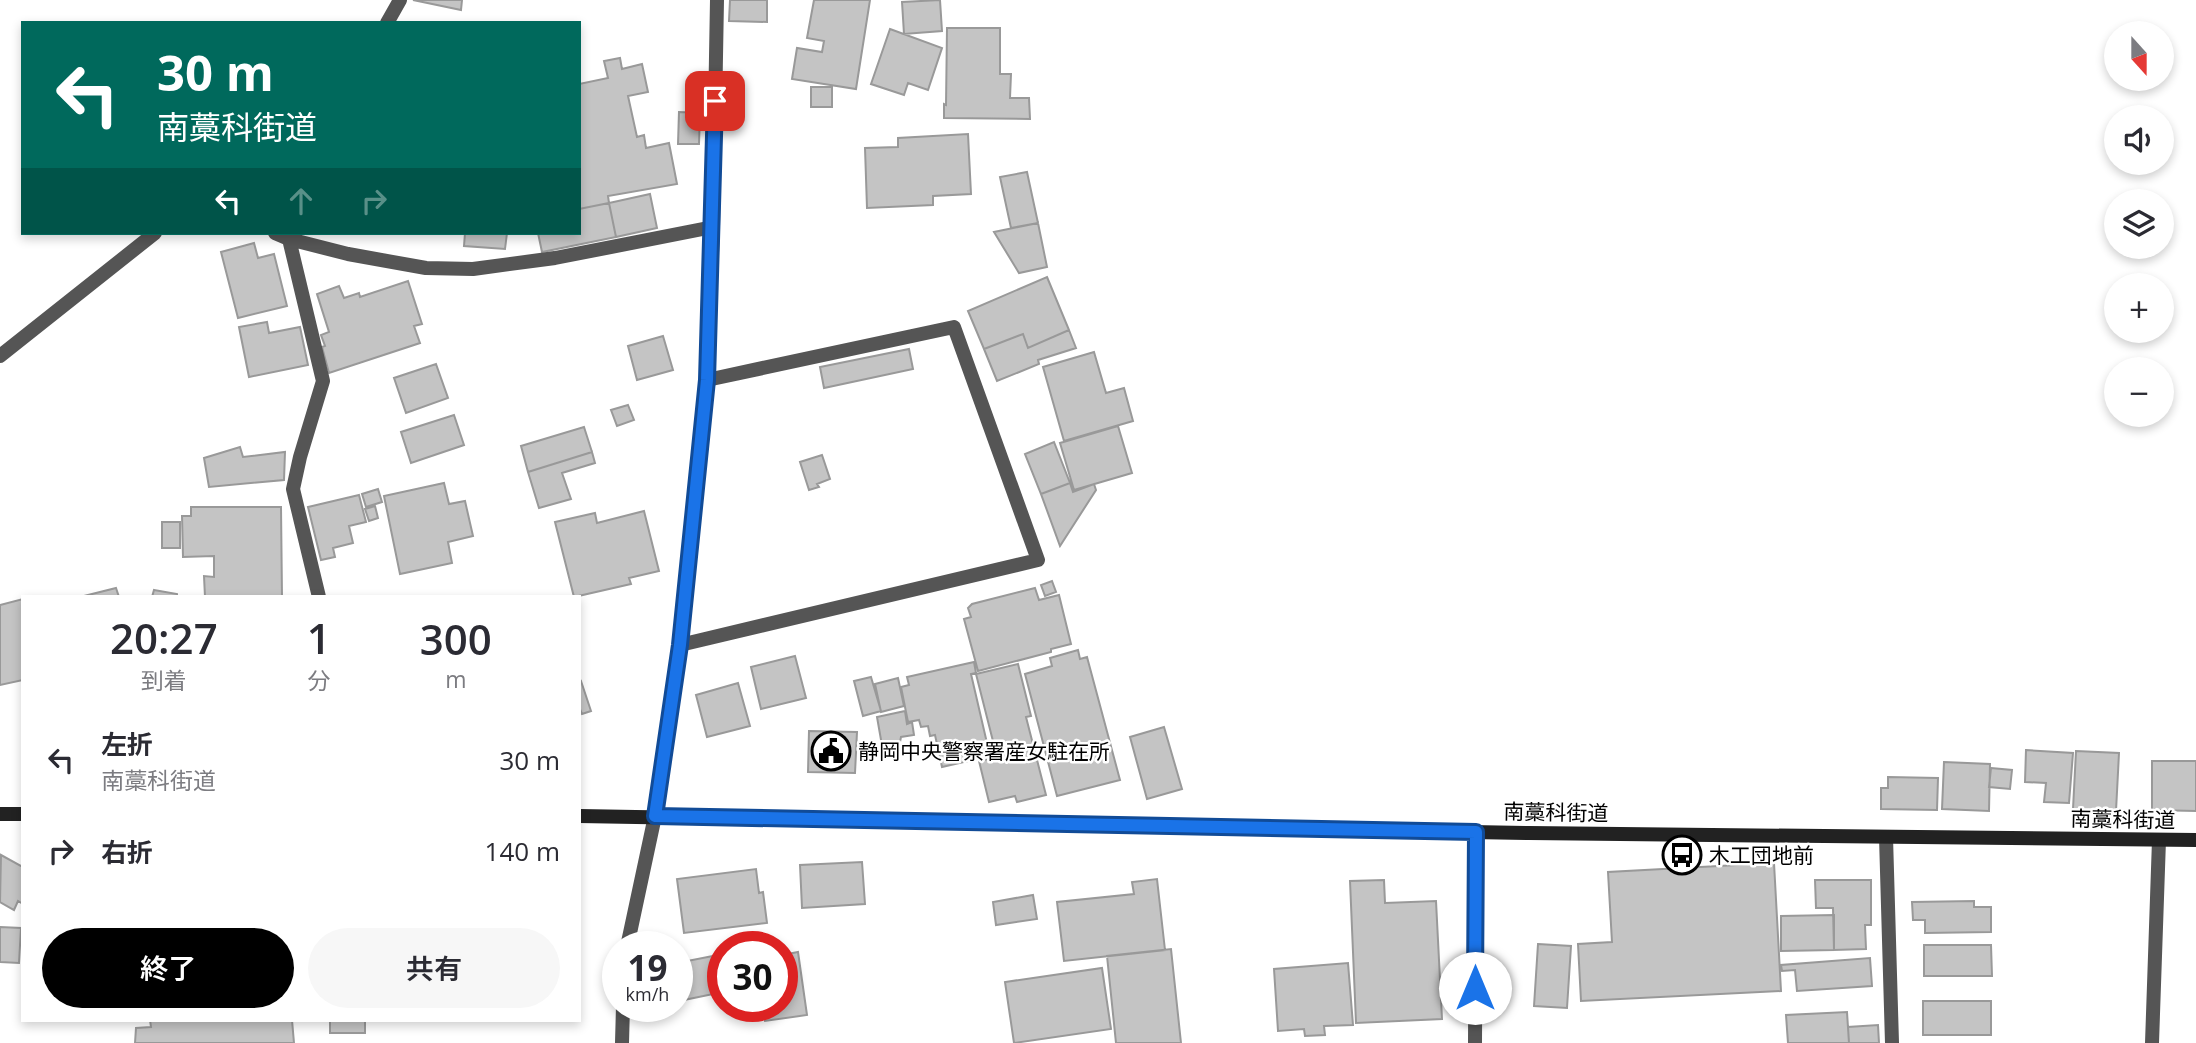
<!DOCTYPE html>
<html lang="ja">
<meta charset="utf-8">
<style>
body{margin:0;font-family:"Open Sans","Noto Sans JP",sans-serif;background:#f7f7f7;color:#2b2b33;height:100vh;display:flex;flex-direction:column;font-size:26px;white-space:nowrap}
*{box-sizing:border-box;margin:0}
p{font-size:23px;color:#7c7c81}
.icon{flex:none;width:38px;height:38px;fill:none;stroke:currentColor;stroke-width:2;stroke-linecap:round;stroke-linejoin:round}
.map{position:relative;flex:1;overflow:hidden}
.sheet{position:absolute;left:21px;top:595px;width:560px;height:427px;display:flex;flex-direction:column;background:#fff;border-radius:0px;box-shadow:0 4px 10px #0003}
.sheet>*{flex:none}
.top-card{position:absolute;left:21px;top:21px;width:560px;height:214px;border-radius:0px;box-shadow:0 4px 10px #0003;background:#00695c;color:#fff;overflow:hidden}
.needle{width:46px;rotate:159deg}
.buttons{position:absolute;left:2104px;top:21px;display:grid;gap:14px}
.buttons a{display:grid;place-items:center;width:70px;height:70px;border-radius:50%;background:#fff;box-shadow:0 4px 10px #0003;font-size:35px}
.speed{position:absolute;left:602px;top:931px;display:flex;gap:14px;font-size:35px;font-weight:700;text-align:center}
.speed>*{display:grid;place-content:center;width:91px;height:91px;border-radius:50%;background:#fff;box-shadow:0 4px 10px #0003;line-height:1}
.speed small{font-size:18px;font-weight:400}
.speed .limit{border:10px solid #d22;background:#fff;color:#111}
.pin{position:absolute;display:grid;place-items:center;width:60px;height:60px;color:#fff;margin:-30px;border-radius:14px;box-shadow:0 4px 10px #0006}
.me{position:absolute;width:77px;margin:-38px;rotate:0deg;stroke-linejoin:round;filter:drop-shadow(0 0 5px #0008)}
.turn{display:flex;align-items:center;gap:24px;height:147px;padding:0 21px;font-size:32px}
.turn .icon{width:91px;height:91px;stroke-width:2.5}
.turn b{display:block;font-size:49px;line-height:60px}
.lanes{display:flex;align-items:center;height:66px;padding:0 21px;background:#0003;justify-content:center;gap:35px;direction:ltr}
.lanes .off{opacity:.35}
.eta{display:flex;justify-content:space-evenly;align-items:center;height:119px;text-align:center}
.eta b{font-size:42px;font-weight:600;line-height:49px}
.primary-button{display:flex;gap:14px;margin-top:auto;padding:14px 21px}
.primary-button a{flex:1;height:80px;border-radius:42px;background:#000;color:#fff;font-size:28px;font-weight:600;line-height:80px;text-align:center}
.primary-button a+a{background:#f7f7f7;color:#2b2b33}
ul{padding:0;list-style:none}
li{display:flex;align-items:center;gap:21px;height:91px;padding:0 21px}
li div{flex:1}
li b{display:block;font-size:26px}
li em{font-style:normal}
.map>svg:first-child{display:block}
.building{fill:#c4c4c4;stroke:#999;stroke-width:2}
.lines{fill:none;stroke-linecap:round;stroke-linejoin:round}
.street{stroke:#555;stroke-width:14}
.secondary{stroke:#222;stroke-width:14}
.route-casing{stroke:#114b97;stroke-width:18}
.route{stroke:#1a73e8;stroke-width:12}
.labels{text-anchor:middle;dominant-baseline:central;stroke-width:5;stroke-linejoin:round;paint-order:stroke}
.poi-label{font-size:21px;fill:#000;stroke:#fff;text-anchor:start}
.street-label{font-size:21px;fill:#000;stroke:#fff}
</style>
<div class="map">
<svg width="2196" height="1043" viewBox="0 0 2196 1043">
<rect width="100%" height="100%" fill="#fff"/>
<path class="building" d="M413 0H462L461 10Z
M730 0H767V22L729 21Z
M814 0H870L856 89 792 79 797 48 822 52 824 41 807 38Z
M940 0 942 31 904 34 902 2Z
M947 28H1000V74H1011L1010 98H1029L1030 119 944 118V104L946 105Z
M890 29 942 48 928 90 908 83 904 95 871 84Z
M620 58 622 69 642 64 648 92 628 96 637 137 644 135 646 148 669 143 677 184 608 196 609 203 579 209V84L608 78 604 61Z
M811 87H832V107H811Z
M679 112 700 113 699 144H678Z
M968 134 971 194 933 196V205L867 208 865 148 898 147V138Z
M1027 172 1038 223 1011 228 1000 177Z
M650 194 657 228 616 237 609 203Z
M609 203 616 237 542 252 538 233H579V209Z
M1038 223 1047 267 1019 273 994 232Z
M465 233H507L505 249 464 246Z
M254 243 258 258 274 254 287 306 238 318 221 252Z
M1047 277 1069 330 1028 348 1023 334 984 349 968 311Z
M408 281 422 324 414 326 420 343 329 373 322 347 325 346 321 335 329 332 317 294 339 286 344 298 359 293 360 297Z
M267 322 269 333 300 327 308 365 249 377 239 327Z
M1069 330 1076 348 1038 360 1039 364 997 381 984 349 1023 334 1028 348Z
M663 336 673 370 637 380 628 346Z
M909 349 913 369 824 388 820 367Z
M1094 352 1106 393 1124 388 1133 421 1064 441 1043 367Z
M436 364 448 398 406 413 394 378Z
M628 405 634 420 617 426 611 410Z
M454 415 464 445 411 463 401 432Z
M1118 426 1132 473 1074 490 1060 443Z
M584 427 592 452 528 472 521 446Z
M1054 442 1070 483 1041 494 1025 454Z
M240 447 243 457 285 452 284 480 209 487 204 458Z
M592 452 595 463 562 473 571 499 539 508 528 472Z
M822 455 830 479 817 484 819 487 809 490 800 462Z
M444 483 449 504 465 501 473 536 448 542 452 563 400 574 384 496Z
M1070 483 1073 492 1094 484 1096 490 1060 546 1041 494Z
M378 489 382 502 366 507 362 494Z
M359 495 366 522 349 526 353 543 333 548 335 557 321 560 308 507Z
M375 506 378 518 369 521 365 509Z
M191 507H281L282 597H205L204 576 214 577V556L183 557 182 516H191Z
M644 511 659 571 629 578 631 584 574 597 555 522 595 513 597 523Z
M162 522H180V548H162Z
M1052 581 1056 592 1045 596 1041 585Z
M116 588 119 597H80Z
M1035 588 1039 600 1059 595 1071 644 1051 649V652L978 671 964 619 971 617 968 608 972 604Z
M154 590 177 594V597H152Z
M23 599V680L0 685V605Z
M1078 650 1080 659 1087 657 1120 780 1057 796 1025 674 1052 666 1050 658Z
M795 656 806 698 761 709 751 667Z
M974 662 976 673 971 674 990 756 942 767 935 735 930 736 928 726 921 727 919 720 908 722 901 687 909 685 907 677Z
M1018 664 1031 716 1026 717 1046 795 1017 802 1015 796 989 802 979 761 997 757 976 674Z
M871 677 881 711 863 716 854 681Z
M898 678 904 706 881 712 875 684Z
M581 681 591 711 582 714 579 707V682Z
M738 683 750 726 707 737 696 695Z
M905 711 907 724 912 722 914 735 901 737 897 757H884L877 717Z
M1164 727 1182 789 1147 799 1130 737Z
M809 731 857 732 855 773 808 772Z
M2026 750 2073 753 2069 803 2044 802 2046 783 2025 782Z
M2076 751 2119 753 2116 811 2073 809Z
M2152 761H2196V811L2152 810Z
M1944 762 1990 764 1989 811 1942 809Z
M1991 768 2012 770 2010 789 1989 787Z
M1888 777 1938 778 1937 810 1881 809V788H1888Z
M1 855 23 867V904L18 901 14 910 0 902Z
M862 862 865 904 802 908 800 865Z
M1774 863 1781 991 1581 1001 1578 944 1612 942 1608 872Z
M756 869 759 893 763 892 767 923 684 933 677 879Z
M1157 879 1165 950 1064 961 1057 902 1134 894 1132 882Z
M1384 880 1385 903 1436 901 1442 1019 1356 1023 1350 881Z
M1815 880H1871V925H1865L1866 949 1834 950 1833 908H1816Z
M1033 895 1037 919 996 925 993 902Z
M1974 901V907H1991V932L1925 933V920H1913L1912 902Z
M1834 915V950L1781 951V916Z
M0 927 21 928 19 963 0 962Z
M1538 944 1571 946 1567 1008 1534 1006Z
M1924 945H1991L1992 976H1924Z
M1171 949 1181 1043H1116L1107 956Z
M798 952 807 1015 765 1021 762 1006H782V955Z
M723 954V992L684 1000 677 963Z
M1870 958 1872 986 1797 991 1795 970 1782 971 1781 965Z
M1348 963 1353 1025 1324 1026 1325 1035 1305 1036 1304 1029 1278 1031 1274 969Z
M1102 968 1111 1029 1014 1043 1005 982Z
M1923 1001H1991V1035H1923Z
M1847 1012 1849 1043H1788L1786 1015Z
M150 1020H292L294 1043H135L136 1028 151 1027Z
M330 1020H365V1033H330Z
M1878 1025 1879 1043H1849L1848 1027Z"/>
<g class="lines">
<path class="street" d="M387 23 400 0
M275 233 289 239 348 254 426 268 473 269 555 258 713 227
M289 239 323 381 300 457 293 489 319 597
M0 356 155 233
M680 645 1038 560 954 327 707 380
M1886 837 1892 1043
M627 947 655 816 680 645 707 380 713 227 717 0
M622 1043 623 1006
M1475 1043 1476 832
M2152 1043 2159 840"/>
<path class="secondary" d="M0 814H23
M579 816 1529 833 2196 840"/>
</g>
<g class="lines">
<defs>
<path id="route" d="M715 101 707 380 680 645 655 816 1476 832 1475 988"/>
</defs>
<use href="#route" class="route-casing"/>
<use href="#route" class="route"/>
</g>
<defs>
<symbol id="civic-ring" viewBox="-11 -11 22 22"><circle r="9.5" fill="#fff" stroke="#000" stroke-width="1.5"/><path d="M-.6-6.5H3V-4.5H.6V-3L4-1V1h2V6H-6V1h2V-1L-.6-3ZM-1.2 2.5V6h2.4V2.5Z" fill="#000"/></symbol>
<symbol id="bus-ring" viewBox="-11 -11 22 22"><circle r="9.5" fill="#fff" stroke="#000" stroke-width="1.5"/><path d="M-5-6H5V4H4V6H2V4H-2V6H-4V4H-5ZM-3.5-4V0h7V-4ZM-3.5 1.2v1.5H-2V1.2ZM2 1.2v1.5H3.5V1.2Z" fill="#000"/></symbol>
</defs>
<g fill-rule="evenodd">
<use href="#civic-ring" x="809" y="729" width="44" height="44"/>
<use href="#bus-ring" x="1660" y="833" width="44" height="44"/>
</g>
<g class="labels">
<g class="poi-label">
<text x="858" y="751">静岡中央警察署産女駐在所</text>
<text x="1709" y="855">木工団地前</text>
</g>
<g class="street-label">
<text transform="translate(1556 812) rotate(1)">南藁科街道</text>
<text transform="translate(2123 819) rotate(1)">南藁科街道</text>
</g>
</g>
</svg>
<div class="buttons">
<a><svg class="needle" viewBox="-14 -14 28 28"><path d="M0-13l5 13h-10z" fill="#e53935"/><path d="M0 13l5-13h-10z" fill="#7c7c81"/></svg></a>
<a><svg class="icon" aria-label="sound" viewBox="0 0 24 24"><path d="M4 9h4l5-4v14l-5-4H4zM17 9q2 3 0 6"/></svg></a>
<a><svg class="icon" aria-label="layers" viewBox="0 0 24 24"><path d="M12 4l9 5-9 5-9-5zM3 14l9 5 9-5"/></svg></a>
<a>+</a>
<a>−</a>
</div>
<div class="speed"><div>19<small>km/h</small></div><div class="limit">30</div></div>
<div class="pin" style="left:715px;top:101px;background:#d93025"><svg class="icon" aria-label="arrive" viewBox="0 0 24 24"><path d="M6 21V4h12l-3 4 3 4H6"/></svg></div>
<svg class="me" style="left:1475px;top:988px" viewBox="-20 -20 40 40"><circle r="19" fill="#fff"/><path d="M0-13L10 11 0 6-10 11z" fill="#1a73e8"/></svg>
<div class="top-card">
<div class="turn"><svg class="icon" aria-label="left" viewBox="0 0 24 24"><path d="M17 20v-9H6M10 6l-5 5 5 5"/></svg><div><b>30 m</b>南藁科街道</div></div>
<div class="lanes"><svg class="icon" aria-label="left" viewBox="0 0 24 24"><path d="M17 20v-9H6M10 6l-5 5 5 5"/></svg><svg class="icon off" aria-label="ahead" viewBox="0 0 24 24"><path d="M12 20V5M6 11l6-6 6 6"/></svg><svg class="icon off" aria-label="right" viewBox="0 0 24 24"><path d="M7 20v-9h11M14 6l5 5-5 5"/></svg></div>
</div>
<section class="sheet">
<div class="eta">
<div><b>20:27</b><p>到着</p></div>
<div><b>1</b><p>分</p></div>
<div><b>300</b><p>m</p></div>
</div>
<ul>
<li><svg class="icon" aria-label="left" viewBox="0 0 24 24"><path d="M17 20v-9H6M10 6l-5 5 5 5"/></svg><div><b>左折</b><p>南藁科街道</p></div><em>30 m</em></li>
<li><svg class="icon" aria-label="right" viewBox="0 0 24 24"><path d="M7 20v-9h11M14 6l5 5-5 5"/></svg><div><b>右折</b></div><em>140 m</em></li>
</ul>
<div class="primary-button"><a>終了</a><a>共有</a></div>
</section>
</div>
